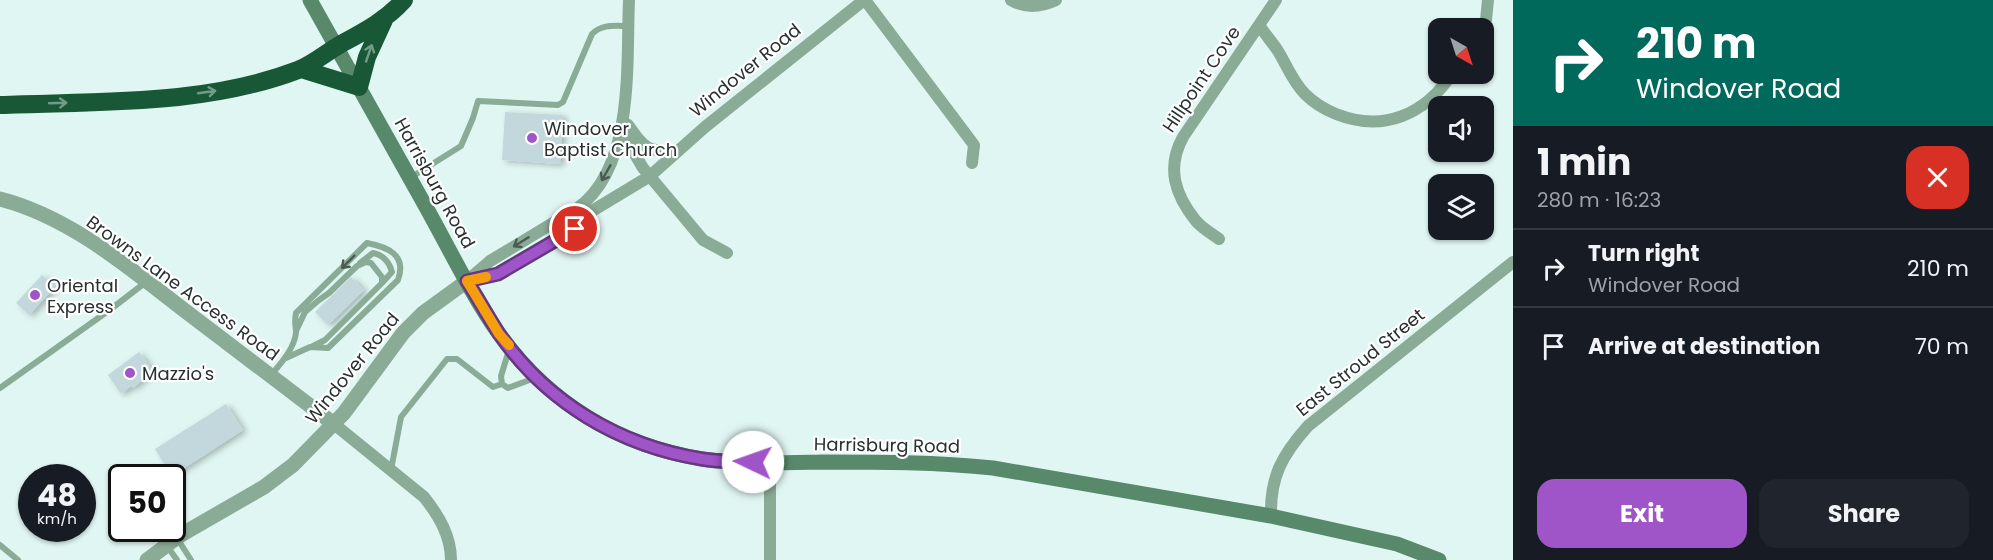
<!DOCTYPE html>
<meta charset="utf-8">
<style>
body{margin:0;font-family:Poppins,sans-serif;background:#20242c;color:#f1f3f6;height:100vh;display:flex;flex-direction:column;font-size:22px;white-space:nowrap}
*{box-sizing:border-box;margin:0}
p{font-size:20px;color:#9ea1a6}
.icon{flex:none;width:33px;height:33px;fill:none;stroke:currentColor;stroke-width:2;stroke-linecap:round;stroke-linejoin:round}
.map{position:relative;flex:1;overflow:hidden}
.details{display:flex;flex-direction:column;background:#171b24;width:480px}
.details>*{flex:none}
.top-card{background:#00695c;color:#fff;overflow:hidden}
.needle{width:39px;rotate:141deg}
.tools{position:absolute;left:1428px;top:18px;display:grid;gap:12px}
.tools a{display:grid;place-items:center;width:66px;height:66px;border-radius:12px;background:#171b24;box-shadow:0 2px 4px #0004;font-size:30px}
.speed{position:absolute;left:18px;top:464px;display:flex;gap:12px;font-size:30px;font-weight:700;text-align:center}
.speed>*{display:grid;place-content:center;width:78px;height:78px;border-radius:50%;background:#171b24;box-shadow:0 2px 4px #0004;line-height:1}
.speed small{font-size:15px;font-weight:400}
.speed .limit{border:3px solid #111;border-radius:9px;background:#fff;color:#111}
.pin{position:absolute;display:grid;place-items:center;width:51px;height:51px;color:#fff;margin:-26px;border:3px solid #fff;border-radius:50%;box-shadow:0 2px 6px #0007}
.me{position:absolute;width:66px;margin:-33px;rotate:273deg;stroke-linejoin:round;filter:drop-shadow(0 0 4px #0008)}
.turn{display:flex;align-items:center;gap:21px;height:126px;padding:0 24px;font-size:27px}
.turn .icon{width:78px;height:78px;stroke-width:2.5}
.turn b{display:block;font-size:42px;line-height:51px}
.round{display:grid;place-items:center;flex:none;width:63px;height:63px;border-radius:18px;background:#20242c}
.head{display:flex;align-items:center;justify-content:space-between;height:102px;padding:0 24px}
h1{font-size:36px;font-weight:700;line-height:45px}
.cta{display:flex;gap:12px;margin-top:auto;padding:12px 24px}
.cta a{flex:1;height:69px;border-radius:18px;background:#9f54c7;color:#fff;font-size:24px;font-weight:700;line-height:69px;text-align:center}
.cta a+a{background:#20242c;color:#f1f3f6}
ul{padding:0;list-style:none}
li{display:flex;align-items:center;gap:18px;height:78px;padding:0 24px;border-top:2px solid #363941}
li div{flex:1}
li b{display:block;font-size:22px}
li em{font-style:normal}
main{display:flex;flex:1;min-height:0}
.map>svg:first-child{display:block}
.building{fill:#c3d8dc;filter:url(#shadow)}
.lines{fill:none;stroke-linecap:round;stroke-linejoin:round}
.service{stroke:#8aab96;stroke-width:6}
.minor{stroke:#8aab96;stroke-width:12}
.tertiary{stroke:#8aab96;stroke-width:15}
.secondary{stroke:#57896a;stroke-width:15}
.motorway{stroke:#185837;stroke-width:18}
.oneway{stroke:#749b87}
.oneway2{stroke:#4a5c53}
.route-casing{stroke:#673781;stroke-width:15}
.route{stroke:#9f54c7;stroke-width:10}
.slow{stroke:#f59e0b;stroke-width:10}
.poi-dot{fill:#9f54c7;stroke:#fff;stroke-width:2}
.labels{text-anchor:middle;dominant-baseline:central;stroke-width:4.5;stroke-linejoin:round;paint-order:stroke}
.street-label{font-size:18px;fill:#28312f;stroke:#fff}
.poi-label{font-size:18px;fill:#28312f;stroke:#fff;text-anchor:start}
</style>
<main>
<div class="map">
<svg width="1513" height="560" viewBox="0 0 1513 560">
<defs>
<filter id="shadow"><feDropShadow dx="4" dy="2" stdDeviation="3" flood-color="#0004"/></filter>
</defs>
<rect width="100%" height="100%" fill="#e0f6f2"/>
<path class="building" d="M505 112 563 115 560 164 502 160Z
M42 275 55 287 29 315 16 303Z
M351 277 364 290 328 325 315 312Z
M139 352 153 371 133 388 131 386 121 394 108 375Z
M226 404 243 430 172 476 155 449Z"/>
<g class="lines">
<path class="service" d="M410 178 461 146 473 118 478 101 558 105 563 102 592 34C602 24 614 26 628 26
M360 263 373 253C383 255 389 261 392 272L382 283
M296 331 305 312 319 300 329 293 357 266 366 262 371 263 382 277V283L325 340 313 346
M509 350 501 376 502 384 508 388 535 378
M271 375C281 363 294 349 296 333 296 326 294 323 296 313L367 243C388 247 407 255 398 280L328 348 310 347 286 358
M0 388 111 309 146 282
M391 470 401 417 447 359H457L493 387 502 384
M177 538 191 560
M0 545 18 560
M167 546 177 560"/>
<path class="minor" d="M865 0 974 145 972 163
M1011 0C1026 9 1041 7 1056 0
M1259 25C1265 34 1272 42 1278 51 1287 66 1293 82 1305 94 1313 102 1326 110 1336 114 1384 133 1425 114 1452 74
M1482 28 1486 20 1488 0
M625 123 630 146 643 168 703 240 727 253
M628 125C645 149 647 152 678 151
M568 214C636 178 626 66 629 0
M1219 239C1212 234 1202 228 1196 221 1175 195 1166 168 1183 137L1276 0
M469 279 490 261 568 214 576 213
M467 281 498 274 575 229 592 211 650 176 705 127 864 0
M334 424 424 497C439 516 451 536 451 560
M770 463V560
M1271 516C1270 477 1282 455 1308 426L1513 262"/>
<path class="tertiary" d="M0 199C70 217 128 267 184 310 234 348 284 386 334 424
M147 560 179 536 264 487 293 465 344 413 403 333 423 313 467 281"/>
<path class="secondary" d="M310 0C347 66 384 132 421 198 446 242 470 293 499 334 550 404 617 445 702 459 741 465 783 463 822 462 880 462 936 462 993 468L1271 516 1397 544 1439 560"/>
<path class="motorway" d="M301 69 359 87 367 57 384 20
M0 105C99 101 204 106 298 70 313 64 327 52 341 44 365 31 386 20 404 0"/>
</g>
<defs><path id="oneway-shaft" d="M-6 0H5M1.5-3L5.5 0L1.5 3" fill="none" stroke-width="1.6" stroke-linecap="round" stroke-linejoin="round" transform="scale(1.5)"/></defs>
<g class="oneway">
<use href="#oneway-shaft" transform="translate(369 53) rotate(-71)"/>
<use href="#oneway-shaft" transform="translate(207 92) rotate(-8)"/>
<use href="#oneway-shaft" transform="translate(58 103) rotate(-2)"/>
</g>
<g class="oneway2">
<use href="#oneway-shaft" transform="translate(606 173) rotate(120)"/>
<use href="#oneway-shaft" transform="translate(521 242) rotate(148)"/>
<use href="#oneway-shaft" transform="translate(348 262) rotate(135)"/>
</g>
<g class="lines">
<defs>
<path id="route" d="M575 229 498 274 467 281C478 298 487 315 498 332 545 402 620 446 702 459 719 462 736 461 753 462"/>
</defs>
<use href="#route" class="route-casing"/>
<use href="#route" class="route"/>
<path class="slow" d="M486 277 467 281 499 334 509 345"/>
</g>
<g class="poi-dot">
<circle cx="532" cy="138" r="6"/>
<circle cx="35" cy="295" r="6"/>
<circle cx="130" cy="373" r="6"/>
</g>
<g class="labels">
<g class="street-label">
<text transform="translate(745 70) rotate(-39)">Windover Road</text>
<text transform="translate(1201 79) rotate(-56)">Hillpoint Cove</text>
<text transform="translate(435 183) rotate(61)">Harrisburg Road</text>
<text transform="translate(183 288) rotate(36)">Browns Lane Access Road</text>
<text transform="translate(1360 362) rotate(-39)">East Stroud Street</text>
<text transform="translate(352 368) rotate(-51)">Windover Road</text>
<text transform="translate(887 445) rotate(1)">Harrisburg Road</text>
</g>
<g class="poi-label">
<text x="544" y="128">Windover<tspan x="544" dy="21">Baptist Church</tspan></text>
<text x="47" y="285">Oriental<tspan x="47" dy="21">Express</tspan></text>
<text x="142" y="373">Mazzio's</text>
</g>
</g>
</svg>
<div class="tools">
<a><svg class="needle" viewBox="-14 -14 28 28"><path d="M0-13l5 13h-10z" fill="#e53935"/><path d="M0 13l5-13h-10z" fill="#9ea1a6"/></svg></a>
<a><svg class="icon" aria-label="sound" viewBox="0 0 24 24"><path d="M4 9h4l5-4v14l-5-4H4zM17 9q2 3 0 6"/></svg></a>
<a><svg class="icon" aria-label="layers" viewBox="0 0 24 24"><path d="M12 4l9 5-9 5-9-5zM3 14l9 5 9-5"/></svg></a>
</div>
<div class="speed"><div>48<small>km/h</small></div><div class="limit">50</div></div>
<div class="pin" style="left:575px;top:229px;background:#d93025"><svg class="icon" aria-label="arrive" viewBox="0 0 24 24"><path d="M6 21V4h12l-3 4 3 4H6"/></svg></div>
<svg class="me" style="left:753px;top:462px" viewBox="-20 -20 40 40"><circle r="19" fill="#fff"/><path d="M0-13L10 11 0 6-10 11z" fill="#9f54c7"/></svg>
</div>
<section class="details">
<div class="top-card">
<div class="turn"><svg class="icon" aria-label="right" viewBox="0 0 24 24"><path d="M7 20v-9h11M14 6l5 5-5 5"/></svg><div><b>210 m</b>Windover Road</div></div>
</div>
<div class="head"><div><h1>1 min</h1><p>280 m · 16:23</p></div><a class="round" style="background:#d93025;color:#fff"><svg class="icon" aria-label="close" viewBox="0 0 24 24"><path d="M6 6l12 12M18 6L6 18"/></svg></a></div>
<ul>
<li><svg class="icon" aria-label="right" viewBox="0 0 24 24"><path d="M7 20v-9h11M14 6l5 5-5 5"/></svg><div><b>Turn right</b><p>Windover Road</p></div><em>210 m</em></li>
<li><svg class="icon" aria-label="arrive" viewBox="0 0 24 24"><path d="M6 21V4h12l-3 4 3 4H6"/></svg><div><b>Arrive at destination</b></div><em>70 m</em></li>
</ul>
<div class="cta"><a>Exit</a><a>Share</a></div>
</section>
</main>
